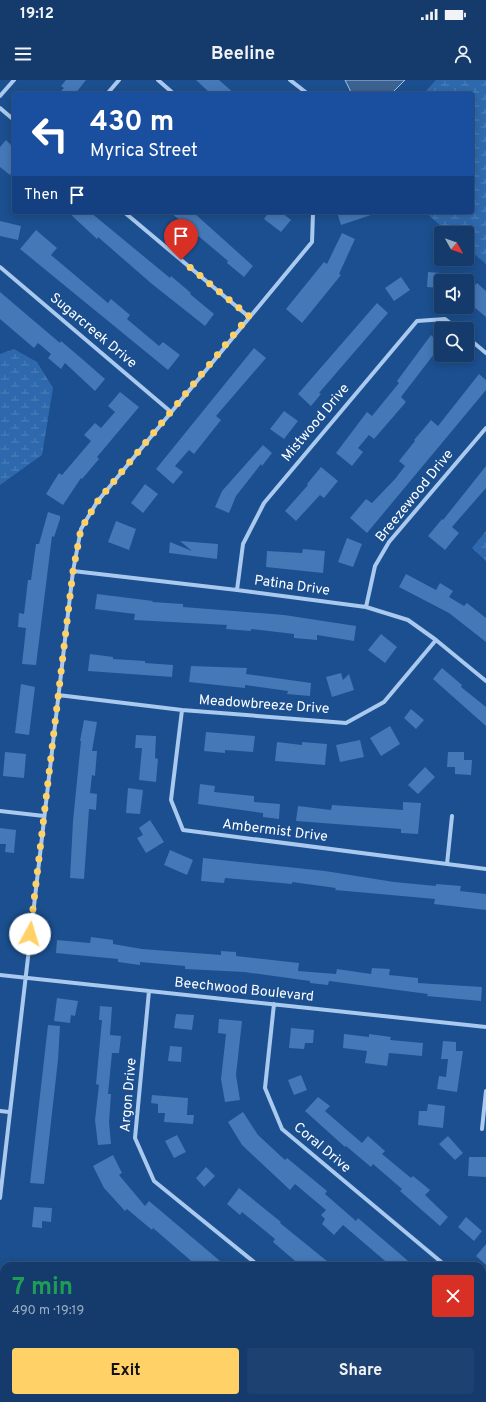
<!DOCTYPE html>
<meta charset="utf-8">
<style>
body{margin:0;font-family:Overpass,sans-serif;background:#1d4271;color:#f1f3f6;height:100vh;display:flex;flex-direction:column;font-size:15px;white-space:nowrap}
*{box-sizing:border-box;margin:0}
p{font-size:13px;color:#9dadc1}
.icon{flex:none;width:22px;height:22px;fill:none;stroke:currentColor;stroke-width:2;stroke-linecap:round;stroke-linejoin:round}
.map{position:relative;flex:1;overflow:hidden}
.side{position:absolute;left:0px;top:1182px;width:486px;height:140px;display:flex;flex-direction:column;background:#143b6b;border-radius:12px 12px 0 0;box-shadow:0 2px 10px #0003,0 0 0 1px #33557e}
.side>*{flex:none}
.hud{position:absolute;left:12px;top:12px;width:462px;height:122px;border-radius:4px;box-shadow:0 2px 10px #0003,0 0 0 1px #33557e;background:#1a4fa0;color:#fff;overflow:hidden}
.needle{width:26px;rotate:130deg}
.fabs{position:absolute;left:434px;top:146px;display:grid;gap:8px}
.fabs a{display:grid;place-items:center;width:40px;height:40px;border-radius:4px;background:#143b6b;box-shadow:0 2px 10px #0003,0 0 0 1px #33557e;font-size:20px}
.pin{position:absolute;display:grid;place-items:center;width:34px;height:34px;color:#fff;margin:-41px -17px;border-radius:50% 50% 50% 0;rotate:-45deg;box-shadow:0 0 4px #0007}
.pin .icon{rotate:45deg}
.me{position:absolute;width:44px;margin:-22px;rotate:6deg;stroke-linejoin:round;filter:drop-shadow(0 0 3px #0008)}
.turn{display:flex;align-items:center;gap:14px;height:84px;padding:0 12px;font-size:18px}
.turn .icon{width:52px;height:52px;stroke-width:2.5}
.turn b{display:block;font-size:28px;line-height:34px}
.then{display:flex;align-items:center;height:38px;padding:0 12px;background:#0003;gap:8px;font-size:15px}
.round{display:grid;place-items:center;flex:none;width:42px;height:42px;border-radius:4px;background:#1d4271}
.overview{display:flex;align-items:center;justify-content:space-between;height:68px;padding:0 12px}
h1{font-size:24px;font-weight:700;line-height:30px;color:#1e9e55}
.action{display:flex;gap:8px;margin-top:auto;padding:8px 12px}
.action a{flex:1;height:46px;border-radius:4px;background:#ffd166;color:#111;font-size:16px;font-weight:700;line-height:46px;text-align:center}
.action a+a{background:#1d4271;color:#f1f3f6}
.status{display:flex;justify-content:space-between;align-items:center;height:28px;padding:0 20px;background:#143b6b;direction:ltr}
.status svg{height:11px;fill:currentColor}
header{display:flex;justify-content:space-between;align-items:center;height:52px;padding:0 12px;background:#143b6b;font-size:18px;font-weight:700}
.map>svg:first-child{display:block}
.wetland{fill:url(#wetland-marsh)}
.water{fill:#3c6290;stroke:#9cc4f0}
.building{fill:#4478b7}
.lines{fill:none;stroke-linecap:round;stroke-linejoin:round}
.lane{stroke:#a9c9ee;stroke-width:3}
.street{stroke:#a9c9ee;stroke-width:4}
.route{stroke:#ffd166;stroke-width:7;stroke-dasharray:0 12.6}
.labels{text-anchor:middle;dominant-baseline:central;stroke-width:3;stroke-linejoin:round;paint-order:stroke}
.street-label{font-size:14px;fill:#fff;stroke:#1b4f8f}
</style>
<div class="status"><b>19:12</b><svg viewBox="0 0 49 12"><path d="M0 12V9h3v3zM5 12V6h3v6zM10 12V3h3v9zM15 12V0h3v12zM26 1h20v11H26zM47 4h2v5h-2z"/></svg></div>
<header><svg class="icon" aria-label="menu" viewBox="0 0 24 24"><path d="M4 6h16M4 12h16M4 18h16"/></svg>Beeline<svg class="icon" aria-label="person" viewBox="0 0 24 24"><circle cx="12" cy="8" r="4"/><path d="M4 21q1-7 8-7t8 7"/></svg></header>
<div class="map">
<svg width="486" height="1322" viewBox="0 0 486 1322">
<defs>
<pattern id="wetland-marsh" width="20" height="14" patternUnits="userSpaceOnUse"><rect width="20" height="14" fill="#2e69ad"/><path d="M1 5h8M5 5V1M11 12h8M15 12V8" fill="none" stroke="#4d80b9"/></pattern>
</defs>
<rect width="100%" height="100%" fill="#1b4f8f"/>
<path class="wetland" d="M436 0H486V184L467 168V153H449L425 132H472V14H423Z
M14 269 37 282 53 308 42 375 0 405V274Z
M486 451V481L472 468Z"/>
<path class="water" d="M345 0H405L391 14H350V10Z"/>
<path class="building" d="M66 0H86L75 14H58L64 8 61 6Z
M196 0H219L235 14H211Z
M6 60 14 68V90L10 95 0 87V67Z
M68 132H90L170 198 171 196 191 213 190 214 214 234 205 246 152 204 98 157 97 159Z
M170 132H193L253 186 244 197 227 183 228 181Z
M269 132H281L291 140 281 152 264 139Z
M337 132H374V134L341 145Z
M0 141 21 146 18 160 0 156Z
M36 150 57 168 51 175 108 223 111 219 130 235 127 239 159 266 163 262 180 275 168 290 20 169Z
M342 153 355 159 339 194 341 195 302 243 286 229 324 182 327 184Z
M428 192 464 195V201H441V208L427 207Z
M401 197 410 210 394 221 385 208Z
M467 203 472 208 477 203 486 211V237L467 221Z
M0 212 60 263 61 261 81 278 105 299 95 311 65 283 61 289 48 278 51 274 38 263 34 268 0 239Z
M377 223 388 233 319 313 321 314 311 326 298 314Z
M431 255 441 265 401 317 406 322 374 359 369 355 358 368 363 372 352 386 336 373 367 332 372 336 399 303 397 301Z
M254 268 266 278 216 336 221 340 194 374 189 370 175 386 183 392 173 404 156 389Z
M479 294 486 300V310L367 453 350 438 366 419 372 423 395 399 405 386 399 381 415 361 414 360 431 340 438 346Z
M120 312 139 327 97 377 99 379 82 399 81 398 63 425 46 414 59 393 62 395 91 361 84 355 95 343 101 348 115 332 108 326Z
M284 331 298 341 284 359 270 349Z
M263 365 272 373 262 386 261 384 236 416 229 433 215 427 222 411Z
M486 386V408L452 447 459 453 445 470 428 456 442 439 443 440Z
M321 387 338 401 324 418 320 415 296 441 285 431 308 405 307 404Z
M145 404 158 414 143 433 131 423Z
M48 432 60 436V439L54 457 52 456 36 585 22 584 26 548 18 547 19 533 24 534 28 500H31L36 464H39Z
M116 441 136 449 129 470 108 462Z
M347 458 362 464 353 487 338 482Z
M180 461 218 464 217 479 169 473 170 462 192 471Z
M303 469 325 471 323 493 266 487 267 471 302 473Z
M406 494 436 510 440 503 453 511 449 517 464 526 467 523 486 538V562L449 533 399 507Z
M97 514 153 521 152 522 183 524V527L284 535 356 546 354 561 317 555V560L294 558V554L251 549V551L226 549 227 545 134 540 135 534 95 529Z
M381 554 397 567 385 583 368 570Z
M90 574 113 577V579L145 581V583L173 585 172 597 88 591Z
M191 586 247 588 246 594 311 603 310 616 287 614 288 611 245 605V608L189 602Z
M442 588 462 605 461 607 486 627V646L433 599Z
M341 593 343 600 349 594 354 610 332 617 326 597Z
M21 604 35 607 29 655 15 653Z
M411 629 424 640 416 649 404 638Z
M84 640 97 642 92 671H97L95 696 92 695 90 713 97 714 96 730 89 729 84 799 70 798 73 741 81 661H80Z
M390 646 400 664 381 676 370 658Z
M206 652 255 656 253 672 225 670V673L204 671Z
M136 655 156 656 155 678 158 679 156 702 139 700 142 668H135Z
M360 660 364 677 340 682 336 665Z
M277 662 302 665V662L327 664 325 685 275 681Z
M5 672 26 674 24 698 3 696Z
M448 672H464V680H472L471 695 455 694V687H447Z
M425 687 435 697 418 714 408 705Z
M200 704 215 706 214 712 254 716V722L280 724 279 739 263 737V733L198 724Z
M128 708 143 710 140 734 126 733Z
M403 722 421 723 418 754 401 753V749L296 741 298 726 331 730 332 725 403 730Z
M150 740 164 762 146 773 137 758 143 755 139 748Z
M0 748 16 750 14 773 5 772 6 764H0Z
M170 770 193 780 187 795 164 785Z
M203 778 325 791 394 802 436 806V804L461 806 460 811 486 814V830L434 824 435 819 335 810 336 808 292 802V804L225 798 224 803 201 801Z
M91 857 113 860V864L142 869 221 875V871L236 872V876L299 883 298 891 336 894 337 889 371 894 372 888 390 889 389 895 418 898V903L482 907 481 921 427 916 428 914 329 901 328 905 310 903V901L244 892 185 889V886L140 882V885L118 882V879L56 873 57 860 90 863Z
M57 918 78 921 75 936 71 935 70 943 54 941Z
M100 926 112 927 110 955 121 956 119 973H112L108 1014H111L109 1042 111 1064 98 1065 95 1040 99 1005 96 1004 102 940H99Z
M176 934 194 935 192 950 174 948Z
M219 939 242 941 236 995 240 1020 225 1022 221 999 226 954 218 953Z
M48 945 60 946 58 980 44 1104 30 1103Z
M291 948 314 950 313 963H305L304 969 289 968Z
M344 954 369 957V954L391 957 390 960 423 963 422 976 389 973 387 986 365 983 367 971 343 968Z
M443 961 456 962V971H463L457 1012 437 1009 439 996 446 997 448 979H441Z
M170 966 182 967 181 982 168 981Z
M301 995 307 1010 294 1015 288 1000Z
M152 1015 188 1018 187 1035H194L193 1044 164 1042 165 1033H158V1024L151 1023Z
M318 1017 330 1026 325 1031 362 1063 368 1056 385 1071 382 1074 411 1098 413 1096 430 1110 425 1115 448 1137 440 1146 400 1111 402 1109 373 1084 371 1087 346 1066 345 1067 305 1031Z
M428 1024 445 1026 443 1048 418 1045 419 1031H427Z
M243 1032 258 1055 285 1080 287 1078 327 1111 325 1114 356 1141 358 1138 414 1186H391L343 1145 334 1155 322 1144 325 1139 321 1135 326 1130 295 1104 290 1110 242 1065 228 1042Z
M177 1055 186 1072 174 1078 165 1061Z
M448 1056 463 1073 455 1080 439 1064Z
M113 1075 122 1093 119 1095 145 1126 149 1121 226 1186H197L153 1148 152 1150 127 1129 125 1131 104 1108 93 1086Z
M469 1077H486V1097L468 1096Z
M206 1087 215 1096 204 1107 196 1098Z
M239 1108 281 1142 280 1143 333 1186H301L273 1162 275 1159 242 1132 240 1135 227 1124Z
M34 1127 52 1128 51 1142 42 1141V1148L32 1147Z
M466 1137 482 1151 474 1161 458 1147Z
M486 1164V1185L476 1176Z"/>
<g class="lines">
<path class="lane" d="M175 1318 180 1322
M229 1318 234 1322
M287 1318 292 1322
M247 1322 250 1318"/>
<path class="street" d="M158 0 174 14
M290 0 308 14
M107 14 119 0
M0 16 14 0
M0 28 14 40
M124 132 249 237
M0 187 171 332
M467 257 486 273
M73 491 237 510 366 527 408 540 436 560 486 601
M237 510 243 464 264 423 417 241 445 239 458 249
M366 527 375 486 389 462 486 348
M58 615 182 630 346 643 384 622 436 560
M182 630 171 720 183 750 486 789
M0 731 44 736
M447 784 452 736
M0 895 486 947
M149 911 135 1058 154 1101 259 1186
M274 924 265 1008 282 1049 446 1186
M0 1031 9 1032
M482 1049 486 1011
M0 1118 73 491 81 449 97 422 312 162 313 133 312 132
M482 1216 486 1219
M0 1219 4 1229
M482 1246 486 1241
M108 1318 113 1322
M420 1322 423 1318"/>
</g>
<g class="lines">
<path class="route" d="M30 854 73 491 81 449 97 422 249 236 181 180"/>
</g>
<g class="labels">
<g class="street-label">
<text transform="translate(93 251) rotate(40)">Sugarcreek Drive</text>
<text transform="translate(316 343) rotate(-50)">Mistwood Drive</text>
<text transform="translate(415 416) rotate(-51)">Breezewood Drive</text>
<text transform="translate(292 506) rotate(8)">Patina Drive</text>
<text transform="translate(264 625) rotate(4)">Meadowbreeze Drive</text>
<text transform="translate(275 751) rotate(7)">Ambermist Drive</text>
<text transform="translate(244 910) rotate(6)">Beechwood Boulevard</text>
<text transform="translate(129 1015) rotate(-85)">Argon Drive</text>
<text transform="translate(322 1068) rotate(40)">Coral Drive</text>
</g>
</g>
</svg>
<div class="fabs">
<a><svg class="needle" viewBox="-14 -14 28 28"><path d="M0-13l5 13h-10z" fill="#e53935"/><path d="M0 13l5-13h-10z" fill="#9dadc1"/></svg></a>
<a><svg class="icon" aria-label="sound" viewBox="0 0 24 24"><path d="M4 9h4l5-4v14l-5-4H4zM17 9q2 3 0 6"/></svg></a>
<a><svg class="icon" aria-label="search" viewBox="0 0 24 24"><circle cx="10" cy="10" r="6"/><path d="M15 15l6 6"/></svg></a>
</div>
<div class="pin" style="left:181px;top:180px;background:#d93025"><svg class="icon" aria-label="arrive" viewBox="0 0 24 24"><path d="M6 21V4h12l-3 4 3 4H6"/></svg></div>
<svg class="me" style="left:30px;top:854px" viewBox="-20 -20 40 40"><circle r="19" fill="#fff"/><path d="M0-13L10 11 0 6-10 11z" fill="#ffd166"/></svg>
<div class="hud">
<div class="turn"><svg class="icon" aria-label="left" viewBox="0 0 24 24"><path d="M17 20v-9H6M10 6l-5 5 5 5"/></svg><div><b>430 m</b>Myrica Street</div></div>
<div class="then">Then<svg class="icon" aria-label="arrive" viewBox="0 0 24 24"><path d="M6 21V4h12l-3 4 3 4H6"/></svg></div>
</div>
<section class="side">
<div class="overview"><div><h1>7 min</h1><p>490 m · 19:19</p></div><a class="round" style="background:#d93025;color:#fff"><svg class="icon" aria-label="close" viewBox="0 0 24 24"><path d="M6 6l12 12M18 6L6 18"/></svg></a></div>
<div class="action"><a>Exit</a><a>Share</a></div>
</section>
</div>
